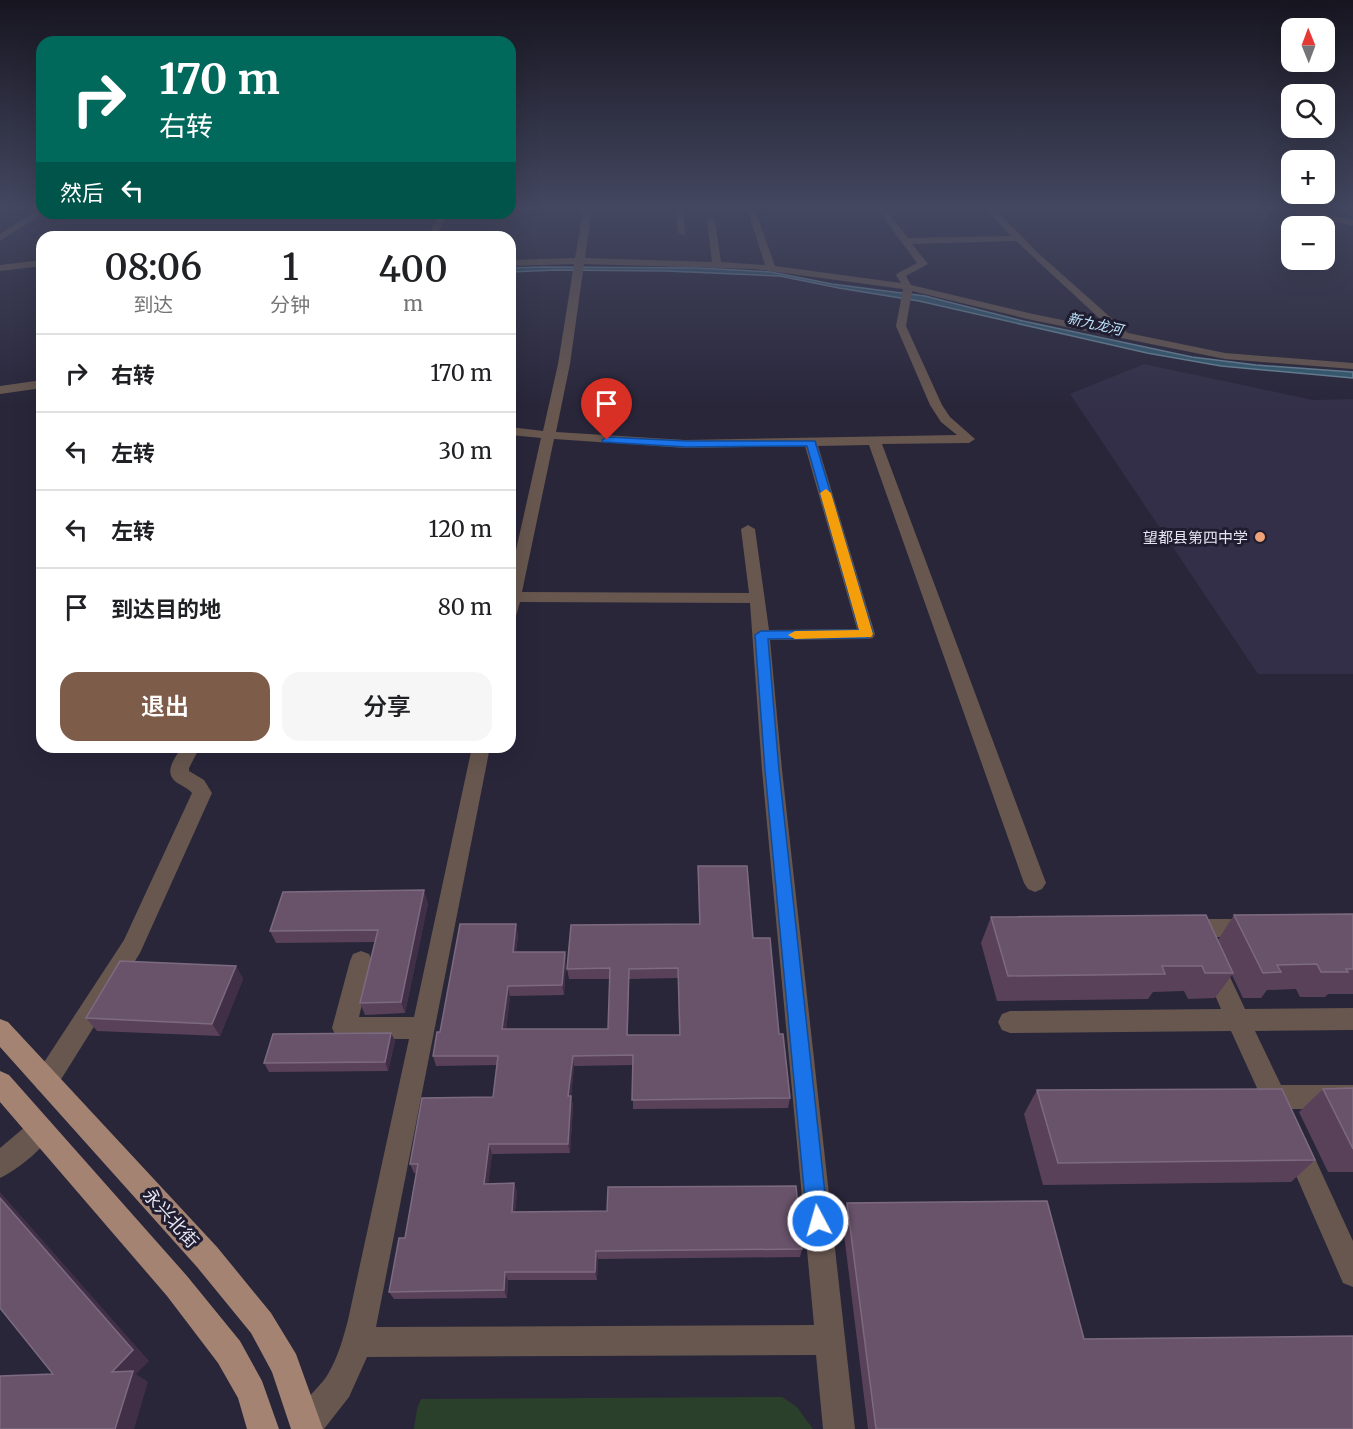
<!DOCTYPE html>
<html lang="zh">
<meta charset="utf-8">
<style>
body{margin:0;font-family:Merriweather,"Noto Sans SC",serif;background:#f6f6f6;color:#202124;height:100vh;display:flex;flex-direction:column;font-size:22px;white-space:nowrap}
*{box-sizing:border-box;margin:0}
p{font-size:20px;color:#757577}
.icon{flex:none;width:33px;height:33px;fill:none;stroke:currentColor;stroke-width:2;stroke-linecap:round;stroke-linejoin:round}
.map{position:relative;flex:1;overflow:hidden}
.panel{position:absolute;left:36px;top:231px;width:480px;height:522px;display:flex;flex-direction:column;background:#fff;border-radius:18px;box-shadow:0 6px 24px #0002}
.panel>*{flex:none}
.hud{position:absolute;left:36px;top:36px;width:480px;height:183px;border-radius:18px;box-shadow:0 6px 24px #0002;background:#00695c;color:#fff;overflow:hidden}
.needle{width:39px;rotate:359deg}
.fabs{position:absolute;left:1281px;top:18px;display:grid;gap:12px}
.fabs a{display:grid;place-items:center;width:54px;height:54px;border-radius:12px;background:#fff;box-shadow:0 6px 24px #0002;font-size:30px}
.pin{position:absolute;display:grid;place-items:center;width:51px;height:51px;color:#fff;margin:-62px -26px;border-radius:50% 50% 50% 0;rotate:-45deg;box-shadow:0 0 6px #0007}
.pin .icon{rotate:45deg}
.me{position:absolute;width:66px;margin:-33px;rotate:354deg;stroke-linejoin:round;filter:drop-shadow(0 0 4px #0008)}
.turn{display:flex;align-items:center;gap:21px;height:126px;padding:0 24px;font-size:27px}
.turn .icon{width:78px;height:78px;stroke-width:2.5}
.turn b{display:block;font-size:42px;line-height:51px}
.then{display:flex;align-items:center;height:57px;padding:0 24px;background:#0003;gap:12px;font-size:22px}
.eta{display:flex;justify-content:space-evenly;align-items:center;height:102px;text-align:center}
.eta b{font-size:36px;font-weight:600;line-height:42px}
.primary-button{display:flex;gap:12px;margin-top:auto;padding:12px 24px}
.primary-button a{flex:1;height:69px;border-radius:18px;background:#7e5c4a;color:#fff;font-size:24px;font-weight:600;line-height:69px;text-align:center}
.primary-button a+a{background:#f6f6f6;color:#202124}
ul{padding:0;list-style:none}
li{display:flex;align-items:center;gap:18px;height:78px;padding:0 24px;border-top:2px solid #e0e0e0}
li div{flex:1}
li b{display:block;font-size:22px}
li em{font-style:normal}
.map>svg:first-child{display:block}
.built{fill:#332f49}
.green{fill:#2a402b}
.water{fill:#335a6f;stroke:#698496;stroke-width:1.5}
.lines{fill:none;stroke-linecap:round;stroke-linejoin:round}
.minor{fill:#67574f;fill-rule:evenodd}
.major{fill:#a48372;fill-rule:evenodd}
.wall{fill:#5a415a;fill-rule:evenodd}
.shaded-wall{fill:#402f47}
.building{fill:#69536b;stroke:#7c6a80;stroke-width:1.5;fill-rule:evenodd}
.route{fill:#1a73e8;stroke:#114b97;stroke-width:1.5}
.slow{fill:#f59e0b}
.poi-dot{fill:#f0a378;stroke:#201d30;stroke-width:2}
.labels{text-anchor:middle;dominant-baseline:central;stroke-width:6;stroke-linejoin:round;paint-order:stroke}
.far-water-label{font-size:14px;font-style:italic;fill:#bfe6fd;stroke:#201d30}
.poi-label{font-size:15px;fill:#e6e5f2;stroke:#201d30;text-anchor:end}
.near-street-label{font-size:18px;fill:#e6e5f2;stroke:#201d30}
</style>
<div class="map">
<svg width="1353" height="1429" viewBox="0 0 1353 1429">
<rect width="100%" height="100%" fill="#29263a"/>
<path class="built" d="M1144 364 1313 400 1353 399V674H1258L1070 394Z"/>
<path class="green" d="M782 1397 797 1407 813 1429H414L417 1409 421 1399Z"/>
<path class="water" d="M544 267 698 268 771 272 832 284 925 296 1023 321 1192 357 1256 365 1353 372V378L1221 366 1147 353 919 301 839 288 780 276 666 271 556 270 510 272V268Z"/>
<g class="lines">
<path class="minor" d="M584 206H592L585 258 712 262 707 220 711 217 715 220 721 262 765 265 750 218 743 206H751L758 218 775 266 901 283 896 275 898 273 917 263 875 206H883L908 238 1011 236 983 206H992L1037 252 1128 333 1225 353 1353 363V369L1225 359 1032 320 912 291 906 326 942 405 950 417 975 439 969 443 882 444 1046 883 1042 889 1035 892 1028 889 1024 883 869 445 818 446 875 634 873 638 867 639 770 640 782 770 855 1429H823L816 1355 367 1357 349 1397 324 1429H291C292 1408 318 1391 328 1374 338 1357 343 1339 348 1320L409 1039H344L336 1036 332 1028 350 961 353 954 361 951 369 954 372 961 359 1017H414L472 747H490L376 1327 814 1325 762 770 750 603 520 602 516 616 510 617V577L541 438 510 435V427L543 431 558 364 574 264 510 266V260L575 258ZM1016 241 1112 330 1033 314 911 285 906 276 928 264 912 244ZM584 264 754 269 903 289 896 326 930 405 941 422 957 435 685 440 556 432 570 364ZM554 439 685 448 805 446 857 629 769 630 755 529 748 525 741 529 749 593 522 592Z
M675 206H683L685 235 678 233Z
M847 206H860L856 209Z
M1268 206H1283L1353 220V226Z
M42 207 43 213 0 241V234Z
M440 213H448L436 236H430L429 234Z
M42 260V266L0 271V265Z
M42 380V388L0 394V386Z
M182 747H200L189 768V771L204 780 212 793 140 953 55 1089 46 1093 37 1089 34 1081 37 1073 124 940 192 793C188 788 182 786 176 782 163 772 175 758 182 747Z
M1188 919H1250L1258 921 1261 928 1258 935 1250 937H1188L1180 935 1177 928 1180 921Z
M1213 955 1221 958 1245 1009 1353 1008V1030L1255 1031 1281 1085H1353V1109H1292L1288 1118 1279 1121 1270 1118 1266 1109 1256 1106 1252 1097 1257 1088 1231 1031 1010 1033 1002 1030 998 1022 1002 1014 1010 1011 1221 1009 1202 965 1205 958Z
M41 1117 50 1121 54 1130C47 1146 16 1171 0 1178V1148L32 1121Z
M1297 1135 1306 1139 1353 1241V1287L1343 1283 1284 1148 1288 1139Z"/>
<path class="major" d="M0 1019 8 1022 217 1247 271 1313 296 1354 323 1429H291L272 1372 251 1333 197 1267 0 1047Z
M0 1071 9 1075 187 1276 240 1341 262 1381 279 1429H247L238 1398 218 1363 167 1296 0 1102Z"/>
</g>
<path class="wall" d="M698 866 753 938 779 1034 790 1098 788 1108 633 1109V1065L574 1066 571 1096 573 1106 570 1153 492 1154 488 1184 514 1183 517 1192 515 1212 802 1249 800 1257 598 1259 597 1280H508L507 1298 394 1299 389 1292 405 1238 416 1173H414L410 1164 493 1097 497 1065 436 1066 433 1056 440 1032 518 934 516 952H565L566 962 564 995 510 996 506 1029H608L610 979H569L567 969 699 924ZM678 978 679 1035H628L629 979Z
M428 903 405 1013 365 1015 360 1003 375 942 276 943 270 931Z
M1353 914V994H1328L1325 997H1300L1296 989 1267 990 1261 998H1243L1232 975 1215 998 1188 999 1184 991 1153 992 1148 999 997 1001 981 943 991 917 1218 940 1234 915Z
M236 966 243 979 220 1036 97 1031 86 1018Z
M391 1033 395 1041 388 1071 269 1072 264 1063Z
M1353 1088V1172H1328L1299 1112 1323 1089Z
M1037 1090 1315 1160 1291 1182 1043 1185 1024 1114Z
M847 1203 1084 1339 1353 1429H868L842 1218Z"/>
<path class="shaded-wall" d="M424 890 428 903 405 1013 401 1002Z
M516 924 518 934 515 963 513 952Z
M565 952 566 962 564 995 562 985Z
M236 966 243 979 220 1036 212 1024Z
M508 986 510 996 505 1039 502 1029Z
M391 1033 395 1041 388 1071 385 1062Z
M573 1056 574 1066 570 1106 568 1096Z
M571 1096 573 1106 570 1153 568 1144Z
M489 1144 492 1154 487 1192 484 1184Z
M514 1183 517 1192 514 1221 512 1212Z
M0 1192 149 1361 136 1374 148 1382 134 1429H115L112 1372 0 1198Z
M596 1251 598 1259 597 1280 595 1272Z
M505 1272 508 1280 507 1298 504 1290Z"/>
<path class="building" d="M698 866H747L753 938H770L779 1034H783L790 1098 632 1100 633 1055 573 1056 568 1096H571L568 1144H489L484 1184 514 1183 512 1212 607 1211 608 1187 796 1186 802 1249 596 1251 595 1272H505L504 1290 389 1292 399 1238H405L418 1164H410L422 1098 493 1097 498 1056H433L437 1032H440L460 924H516L513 952H565L562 985 508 986 502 1029H608L610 968 567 969 571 925 700 924ZM678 968 680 1035H627L629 969Z
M424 890 401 1002 360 1003 378 930 270 931 283 892Z
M1353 914V969H1346L1348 972H1321L1317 964 1277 965 1281 972 1263 973 1234 915Z
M1206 915 1233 973H1205L1202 966H1162L1165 974 1008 976 991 917Z
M120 961 236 966 212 1024 86 1018Z
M391 1033 385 1062 264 1063 273 1034Z
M1353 1088V1149L1323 1089Z
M1282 1089 1315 1160 1058 1163 1037 1090Z
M0 1198 133 1350 112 1372 133 1371 115 1429H0V1376L53 1374 0 1308Z
M1047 1201 1084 1339 1353 1336V1429H876L847 1203Z"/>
<linearGradient id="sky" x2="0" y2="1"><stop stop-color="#171520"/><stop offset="0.51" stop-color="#434760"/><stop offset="1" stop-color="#434760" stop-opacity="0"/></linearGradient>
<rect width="1353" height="406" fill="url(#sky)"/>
<path class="route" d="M607 437 686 441H815L873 634 867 638 768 639 779 770 828 1221 825 1229 818 1232 810 1229 807 1221 765 770 755 635 761 631 859 630 807 446 686 447 603 442 602 440Z"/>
<path class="slow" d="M826 489 831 493 873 634 871 637 795 639 788 635 795 631 859 630 820 493Z"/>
<circle class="poi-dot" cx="1260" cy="537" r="6"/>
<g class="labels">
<g class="far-water-label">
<text transform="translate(1095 324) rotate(13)">新九龙河</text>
</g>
<g class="poi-label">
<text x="1248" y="537">望都县第四中学</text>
</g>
<g class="near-street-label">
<text transform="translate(171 1218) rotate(48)">永兴北街</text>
</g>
</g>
</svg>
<div class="fabs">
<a><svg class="needle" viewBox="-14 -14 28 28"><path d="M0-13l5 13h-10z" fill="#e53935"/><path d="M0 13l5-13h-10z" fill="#757577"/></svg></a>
<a><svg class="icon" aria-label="search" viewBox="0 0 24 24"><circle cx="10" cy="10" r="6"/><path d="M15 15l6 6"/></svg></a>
<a>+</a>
<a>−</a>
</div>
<div class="pin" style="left:607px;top:440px;background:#d93025"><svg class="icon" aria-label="arrive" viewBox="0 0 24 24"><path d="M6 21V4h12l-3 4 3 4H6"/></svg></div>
<svg class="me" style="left:818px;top:1221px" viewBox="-20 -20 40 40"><circle r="17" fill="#1a73e8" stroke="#fff" stroke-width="3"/><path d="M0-11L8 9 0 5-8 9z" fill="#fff"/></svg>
<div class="hud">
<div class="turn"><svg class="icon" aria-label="right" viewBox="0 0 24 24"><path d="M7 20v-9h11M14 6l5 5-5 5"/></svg><div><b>170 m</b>右转</div></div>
<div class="then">然后<svg class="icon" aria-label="left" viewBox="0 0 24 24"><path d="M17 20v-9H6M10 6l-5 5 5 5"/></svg></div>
</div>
<section class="panel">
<div class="eta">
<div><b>08:06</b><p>到达</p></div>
<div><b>1</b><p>分钟</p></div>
<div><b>400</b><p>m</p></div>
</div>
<ul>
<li><svg class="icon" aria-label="right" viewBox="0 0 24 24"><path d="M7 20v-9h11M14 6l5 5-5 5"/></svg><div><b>右转</b></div><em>170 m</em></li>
<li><svg class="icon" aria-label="left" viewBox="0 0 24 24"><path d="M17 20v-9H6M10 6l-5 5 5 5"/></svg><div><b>左转</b></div><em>30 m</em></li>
<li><svg class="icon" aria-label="left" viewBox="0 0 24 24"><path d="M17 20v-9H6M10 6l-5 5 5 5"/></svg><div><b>左转</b></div><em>120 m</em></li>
<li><svg class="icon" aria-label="arrive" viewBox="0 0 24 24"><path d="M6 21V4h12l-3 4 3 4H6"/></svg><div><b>到达目的地</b></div><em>80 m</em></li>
</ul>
<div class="primary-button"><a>退出</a><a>分享</a></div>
</section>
</div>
